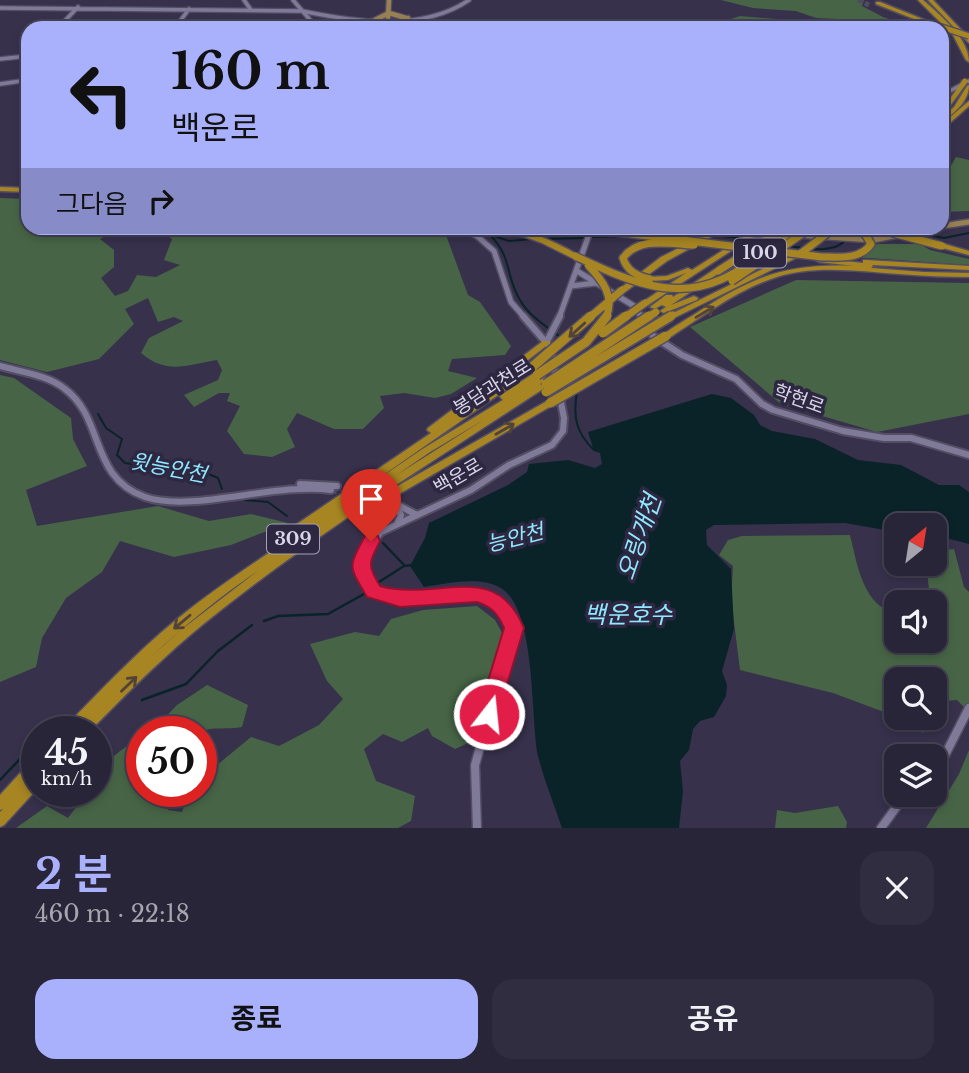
<!DOCTYPE html>
<html lang="ko">
<meta charset="utf-8">
<style>
body{margin:0;font-family:"Libre Baskerville","Noto Sans KR",serif;background:#312d41;color:#f1f3f6;height:100vh;display:flex;flex-direction:column;font-size:26px;white-space:nowrap}
*{box-sizing:border-box;margin:0}
p{font-size:23px;color:#a5a5ae}
.icon{flex:none;width:38px;height:38px;fill:none;stroke:currentColor;stroke-width:2;stroke-linecap:round;stroke-linejoin:round}
.map{position:relative;height:828px;overflow:hidden}
.drawer{display:flex;flex-direction:column;background:#292539;flex:1}
.drawer>*{flex:none}
.hud{position:absolute;left:21px;top:21px;width:928px;height:214px;border-radius:21px;box-shadow:0 4px 10px #0003,0 0 0 2px #454253;background:#a9b0fc;color:#111;overflow:hidden}
.needle{width:46px;rotate:30deg}
.buttons{position:absolute;left:884px;top:513px;display:grid;gap:14px}
.buttons a{display:grid;place-items:center;width:63px;height:63px;border-radius:14px;background:#292539;box-shadow:0 4px 10px #0003,0 0 0 2px #454253;font-size:35px}
.speed{position:absolute;left:21px;top:716px;display:flex;gap:14px;font-size:35px;font-weight:700;text-align:center}
.speed>*{display:grid;place-content:center;width:91px;height:91px;border-radius:50%;background:#292539;box-shadow:0 4px 10px #0003,0 0 0 2px #454253;line-height:1}
.speed small{font-size:18px;font-weight:400}
.speed .limit{border:10px solid #d22;background:#fff;color:#111}
.pin{position:absolute;display:grid;place-items:center;width:60px;height:60px;color:#fff;margin:-72px -30px;border-radius:50% 50% 50% 0;rotate:-45deg;box-shadow:0 0 7px #0007}
.pin .icon{rotate:45deg}
.me{position:absolute;width:77px;margin:-38px;rotate:16deg;stroke-linejoin:round;filter:drop-shadow(0 0 5px #0008)}
.turn{display:flex;align-items:center;gap:24px;height:147px;padding:0 35px;font-size:32px}
.turn .icon{width:91px;height:91px;stroke-width:2.5}
.turn b{display:block;font-size:49px;line-height:60px}
.then{display:flex;align-items:center;height:66px;padding:0 35px;background:#0003;gap:14px;font-size:26px}
.round{display:grid;place-items:center;flex:none;width:74px;height:74px;border-radius:21px;background:#312d41}
.headline{display:flex;align-items:center;justify-content:space-between;height:119px;padding:0 35px}
h1{font-size:42px;font-weight:700;line-height:52px;color:#a9b0fc}
.primary-button{display:flex;gap:14px;margin-top:auto;padding:14px 35px}
.primary-button a{flex:1;height:80px;border-radius:21px;background:#a9b0fc;color:#111;font-size:28px;font-weight:700;line-height:80px;text-align:center}
.primary-button a+a{background:#312d41;color:#f1f3f6}
.map>svg:first-child{display:block}
.green{fill:#476546}
.water{fill:#092329}
.lines{fill:none;stroke-linecap:round;stroke-linejoin:round}
.stream-far1{stroke:#092329;stroke-width:2}
.stream{stroke:#092329;stroke-width:2.5}
.secondary-tunnel{stroke:#4f4a63;stroke-width:6;stroke-dasharray:6 3.5;stroke-linecap:butt}
.highway-tunnel{stroke:#4f4a63;stroke-width:5;stroke-dasharray:5 2.5;stroke-linecap:butt}
.secondary-far3-casing{stroke:#534e64;stroke-width:6}
.secondary-far2-casing{stroke:#534e64;stroke-width:8}
.secondary-far1-casing{stroke:#534e64;stroke-width:10}
.secondary-casing{stroke:#534e64;stroke-width:11}
.primary-far1-casing{stroke:#534e64;stroke-width:7}
.primary-casing{stroke:#534e64;stroke-width:8}
.highway-casing{stroke:#534e64;stroke-width:3}
.secondary-far3{stroke:#807a99;stroke-width:3.5}
.secondary-far2{stroke:#807a99;stroke-width:5}
.secondary-far1{stroke:#807a99;stroke-width:6}
.secondary{stroke:#807a99;stroke-width:8}
.primary-far1{stroke:#978152;stroke-width:4.5}
.primary{stroke:#978152;stroke-width:5}
.highway{fill:#a78522;fill-rule:evenodd}
.highway-bridge-far2-casing{stroke:#534e64;stroke-width:8;stroke-linecap:butt}
.highway-bridge-far1-casing{stroke:#534e64;stroke-width:10;stroke-linecap:butt}
.highway-bridge-casing{stroke:#534e64;stroke-width:12;stroke-linecap:butt}
.highway-bridge-far2{stroke:#a78522;stroke-width:5}
.highway-bridge-far1{stroke:#a78522;stroke-width:7}
.highway-bridge{stroke:#a78522;stroke-width:9}
.oneway{stroke:#524338}
.route{fill:#e11d48;stroke:#92132f;stroke-width:2}
.labels{text-anchor:middle;dominant-baseline:central;stroke-width:7;stroke-linejoin:round;paint-order:stroke}
.shield{fill:#2d2741;stroke:#a5a2b6;stroke-width:2}
.shield-label{font-size:18px;font-weight:bold;fill:#d9d6e8}
.street-label{font-size:19px;fill:#d9d6e8;stroke:#2d2741}
.water-label{font-size:21px;font-style:italic;fill:#8fe8fe;stroke:#2d2741}
.near-water-label{font-size:24px;font-style:italic;fill:#8fe8fe;stroke:#2d2741}
</style>
<div class="map">
<svg width="969" height="828" viewBox="0 0 969 828">
<rect width="100%" height="100%" fill="#37314c"/>
<path class="green" d="M721 0H864L862 6 883 17 919 28H716V24L740 16 827 23 830 27 847 25 837 19 816 18 796 11 753 8Z
M956 157 969 160V211L942 212V172L948 171Z
M0 198 28 199V228H120L100 239 114 250V267L101 278 115 296 128 291 137 275 156 277 180 265 164 260 172 239 161 230 163 228H439L446 235 468 295 480 302 511 346 505 355 452 359 448 371 477 378 451 394 435 398 404 393 380 396 384 408 363 429H334L297 413 287 429 295 447 272 457 244 454 227 431 240 406 227 401 230 393H219L194 407 184 395 218 380 222 370 217 360C186 365 167 375 141 353L149 338 183 321 174 317 158 322 148 298 125 309 134 324 99 359 47 372 0 360Z
M877 244H920L930 250 969 259V265L854 257 869 252Z
M796 280 969 283V414L877 432 781 404 690 327Z
M0 375 14 378 71 418 73 439 87 466 26 490 37 526 158 506 209 521 251 514 288 523 231 545 174 557 120 541 102 572 66 598 42 638 36 667 0 682Z
M850 535C857 563 863 607 896 613V640H934L935 617 947 612 929 589 926 564H934L935 551 954 549 964 587 969 592V712L957 700 944 701 935 716 934 679H896V718H933L923 733 884 712 833 693 740 670 731 598 733 566 719 555 728 540 742 536Z
M477 606 495 620 506 640 491 700 475 740 455 749 432 736 428 728 402 742 383 734 364 749 376 781 415 796 411 821 398 828H16L47 806 68 818 88 791H96C96 765 121 749 142 737V791H162L168 810 182 812 189 791H201V761L211 770 251 737 279 746 319 725 343 699 327 681 310 644 355 632 379 636 391 619 423 610Z
M207 685 248 705 242 727C229 730 211 726 201 732L152 731 177 705Z
M969 750V828H926L959 774Z
M838 806 847 822 846 828H775L777 810 795 813Z"/>
<path class="water" d="M712 394 731 398 754 415 760 425 772 431 815 439 858 460 901 465 939 485H959L969 492V544L935 535 934 525H896V532L845 523 714 525 706 530 707 545 731 569 734 629 722 671 727 685 726 696 714 717 700 721 693 729 689 750 680 761 683 791 679 828H562C554 804 544 780 538 756 530 718 537 606 499 587 477 576 447 584 424 587L410 566 425 538 429 523 508 485 527 472 529 464 568 460 595 468 602 464 600 453 594 451 588 432Z"/>
<g class="lines">
<path class="stream-far1" d="M942 114 947 112
M479 228 486 233
M890 228 906 231
M919 233 944 238 969 233
M488 234 509 241 532 239
M670 235H707
M712 235 741 238
M491 236C513 259 505 276 520 300 529 316 546 326 560 337
M590 237 623 236
M544 239 584 238
M747 239 759 241
M788 246 804 248
M813 249C832 250 844 247 853 230
M577 391C573 416 575 432 594 450
M98 414 106 428 122 439 117 455 125 463 150 467 165 464 178 470 197 469 218 478 222 489
M244 500 268 502 287 516"/>
<path class="stream" d="M383 543 404 565
M379 582 404 566 412 565
M264 621 278 616 328 614 364 594
M142 700 186 684 218 651 252 625
M46 732 58 720
M0 780 37 741"/>
<path class="secondary-tunnel" d="M331 490 350 495"/>
<path class="highway-tunnel" d="M858 0 869 5"/>
<defs>
<path id="secondary-far3" d="M244 0 251 10
M293 0 317 28
M0 8 302 11C355 22 422 32 469 0
M58 28 78 7
M175 28 189 9
M0 59 28 56
M0 84 28 80
M942 95 969 81"/>
<path id="secondary-far2" d="M462 228 477 236 494 251 511 302 525 318
M577 271 634 306 642 318
M571 286 596 283
M559 318 591 229"/>
<path id="secondary-far1" d="M641 316 653 336 682 355 736 379 762 404 773 410 843 431 884 438H911L969 455
M546 343 560 316
M0 366C21 372 48 375 65 389 105 419 89 477 145 497 193 513 275 482 331 490
M300 484 337 486
M392 502 417 515
M397 508 401 515 397 524
M372 543 381 532 471 490 509 465 552 445 563 431 564 418 550 347 523 316"/>
<path id="secondary" d="M373 541 365 551 361 569 374 592C389 596 402 600 418 599 462 597 488 582 514 628L475 765 477 828
M934 767 944 757 969 708
M881 828 906 794"/>
<path id="primary-far1" d="M388 17 389 0
M375 20 389 13 406 18
M371 21 390 28 408 18"/>
<path id="primary" d="M942 226 969 222
M765 228 781 232
M796 235 873 240 934 228"/>
<path id="highway" d="M918 0H923C940 15 969 38 969 62L966 60 953 35Z
M928 0H933L969 38V43Z
M876 2H880L945 28 942 30V28H937L876 4Z
M961 83 966 84 944 114 942 115V110Z
M969 85C969 101 955 112 944 121L942 122V117L954 107 967 86Z
M969 101V106L944 128 942 129V124Z
M0 187 28 188V192L0 191Z
M500 228C520 226 562 244 579 256L578 258H572L542 243Z
M617 228H671L667 230H621Z
M719 228H727L667 261 625 292H622L618 290 661 257Z
M758 228H766L648 305H645L641 303 686 273 668 280 650 281H647L646 279 647 277 667 276 688 268 692 270Z
M931 241H934L969 251V255L931 245Z
M795 253H801L802 255 676 317H673L669 315Z
M816 258 863 263V260H866L969 266V270L872 265 873 266 871 268 924 272 969 273V277C946 277 922 276 899 274 857 271 811 264 771 279 734 292 702 317 669 338H663L662 336C672 327 686 320 698 312 754 276 787 263 855 266L819 262 815 260Z
M715 269H721L722 271 671 305 694 296 698 298 697 300 664 313 660 311 666 307 662 305 654 309 650 307 666 295H672L673 297Z
M543 341H549L550 343 456 416 528 366H534L535 368 534 370 356 494 424 448 503 400 500 397 501 395 534 373H540L541 375 537 379 543 376 547 379 540 384 544 387 543 389 373 500 547 401H553L554 403 553 405 368 512H362L361 508C302 549 244 590 189 636 154 666 122 698 89 732H62L64 728C100 691 136 653 176 620 208 594 242 571 276 548L272 547 271 544 272 541 431 433 427 430 428 428ZM485 419 395 476 430 452ZM259 570 181 630 152 656C185 625 221 596 259 570Z
M37 758V772L33 776 37 774V789L4 825 0 827V812L3 809 0 810V795L33 759Z"/>
</defs>
<use href="#secondary-far3" class="secondary-far3-casing"/>
<use href="#secondary-far2" class="secondary-far2-casing"/>
<use href="#secondary-far1" class="secondary-far1-casing"/>
<use href="#secondary" class="secondary-casing"/>
<use href="#primary-far1" class="primary-far1-casing"/>
<use href="#primary" class="primary-casing"/>
<use href="#highway" class="highway-casing"/>
<use href="#secondary-far3" class="secondary-far3"/>
<use href="#secondary-far2" class="secondary-far2"/>
<use href="#secondary-far1" class="secondary-far1"/>
<use href="#secondary" class="secondary"/>
<use href="#primary-far1" class="primary-far1"/>
<use href="#primary" class="primary"/>
<use href="#highway" class="highway"/>
<defs>
<path id="highway-bridge-far2" d="M935 25 969 36
M963 84 965 81"/>
<path id="highway-bridge-far1" d="M552 228 588 232
M583 228 822 257C840 257 860 260 871 244L865 234 854 228
M874 228 942 246
M800 254 829 232
M575 256C620 277 670 302 720 280 748 268 771 245 796 228
M588 265C603 281 615 296 606 318
M718 271 785 228
M650 279C637 276 627 271 623 258 639 236 670 244 694 245
M732 281 811 228
M589 318 622 290
M624 318 645 303
M647 318 656 312
M668 318 673 315"/>
<path id="highway-bridge" d="M603 333 626 316
M531 368 591 316
M537 375 586 342 607 316
M546 384 649 316
M546 392 671 316
M550 403 666 336"/>
</defs>
<use href="#highway-bridge-far2" class="highway-bridge-far2-casing"/>
<use href="#highway-bridge-far1" class="highway-bridge-far1-casing"/>
<use href="#highway-bridge" class="highway-bridge-casing"/>
<use href="#highway-bridge-far2" class="highway-bridge-far2"/>
<use href="#highway-bridge-far1" class="highway-bridge-far1"/>
<use href="#highway-bridge" class="highway-bridge"/>
</g>
<defs><path id="oneway-shaft" d="M-6 0H5M1.5-3L5.5 0L1.5 3" fill="none" stroke-width="1.6" stroke-linecap="round" stroke-linejoin="round" transform="scale(1.75)"/></defs>
<g class="oneway">
<use href="#oneway-shaft" transform="translate(705 312) rotate(-31)"/>
<use href="#oneway-shaft" transform="translate(577 330) rotate(138)"/>
<use href="#oneway-shaft" transform="translate(505 429) rotate(-30)"/>
<use href="#oneway-shaft" transform="translate(182 622) rotate(140)"/>
<use href="#oneway-shaft" transform="translate(129 684) rotate(-44)"/>
</g>
<path class="route" d="M371 534 378 536 380 541C369 563 367 565 380 586 438 602 495 558 524 628L496 721 489 723 481 721 478 714 504 628C498 614 492 607 477 602L400 607 367 597C349 566 347 569 365 536Z"/>
<g class="labels">
<g class="shield">
<rect x="734" y="238.5" width="52" height="29" rx="5"/>
<rect x="267" y="524.5" width="52" height="29" rx="5"/>
</g>
<g class="shield-label">
<text x="760" y="253">100</text>
<text x="293" y="539">309</text>
</g>
<g class="street-label">
<text transform="translate(492 387) rotate(-32)">봉담과천로</text>
<text transform="translate(799 399) rotate(20)">학현로</text>
<text transform="translate(458 476) rotate(-30)">백운로</text>
</g>
<g class="water-label">
<text transform="translate(168 468) rotate(11)">윗능안천</text>
<text transform="translate(515 538) rotate(-14)">능안천</text>
</g>
<g class="near-water-label">
<text transform="translate(639 537) rotate(-71)">오링개천</text>
<text x="628" y="614">백운호수</text>
</g>
</g>
</svg>
<div class="buttons">
<a><svg class="needle" viewBox="-14 -14 28 28"><path d="M0-13l5 13h-10z" fill="#e53935"/><path d="M0 13l5-13h-10z" fill="#a5a5ae"/></svg></a>
<a><svg class="icon" aria-label="sound" viewBox="0 0 24 24"><path d="M4 9h4l5-4v14l-5-4H4zM17 9q2 3 0 6"/></svg></a>
<a><svg class="icon" aria-label="search" viewBox="0 0 24 24"><circle cx="10" cy="10" r="6"/><path d="M15 15l6 6"/></svg></a>
<a><svg class="icon" aria-label="layers" viewBox="0 0 24 24"><path d="M12 4l9 5-9 5-9-5zM3 14l9 5 9-5"/></svg></a>
</div>
<div class="speed"><div>45<small>km/h</small></div><div class="limit">50</div></div>
<div class="pin" style="left:371px;top:541px;background:#d93025"><svg class="icon" aria-label="arrive" viewBox="0 0 24 24"><path d="M6 21V4h12l-3 4 3 4H6"/></svg></div>
<svg class="me" style="left:489px;top:714px" viewBox="-20 -20 40 40"><circle r="17" fill="#e11d48" stroke="#fff" stroke-width="3"/><path d="M0-11L8 9 0 5-8 9z" fill="#fff"/></svg>
<div class="hud">
<div class="turn"><svg class="icon" aria-label="left" viewBox="0 0 24 24"><path d="M17 20v-9H6M10 6l-5 5 5 5"/></svg><div><b>160 m</b>백운로</div></div>
<div class="then">그다음<svg class="icon" aria-label="right" viewBox="0 0 24 24"><path d="M7 20v-9h11M14 6l5 5-5 5"/></svg></div>
</div>
</div>
<section class="drawer">
<div class="headline"><div><h1>2 분</h1><p>460 m · 22:18</p></div><a class="round"><svg class="icon" aria-label="close" viewBox="0 0 24 24"><path d="M6 6l12 12M18 6L6 18"/></svg></a></div>
<div class="primary-button"><a>종료</a><a>공유</a></div>
</section>
